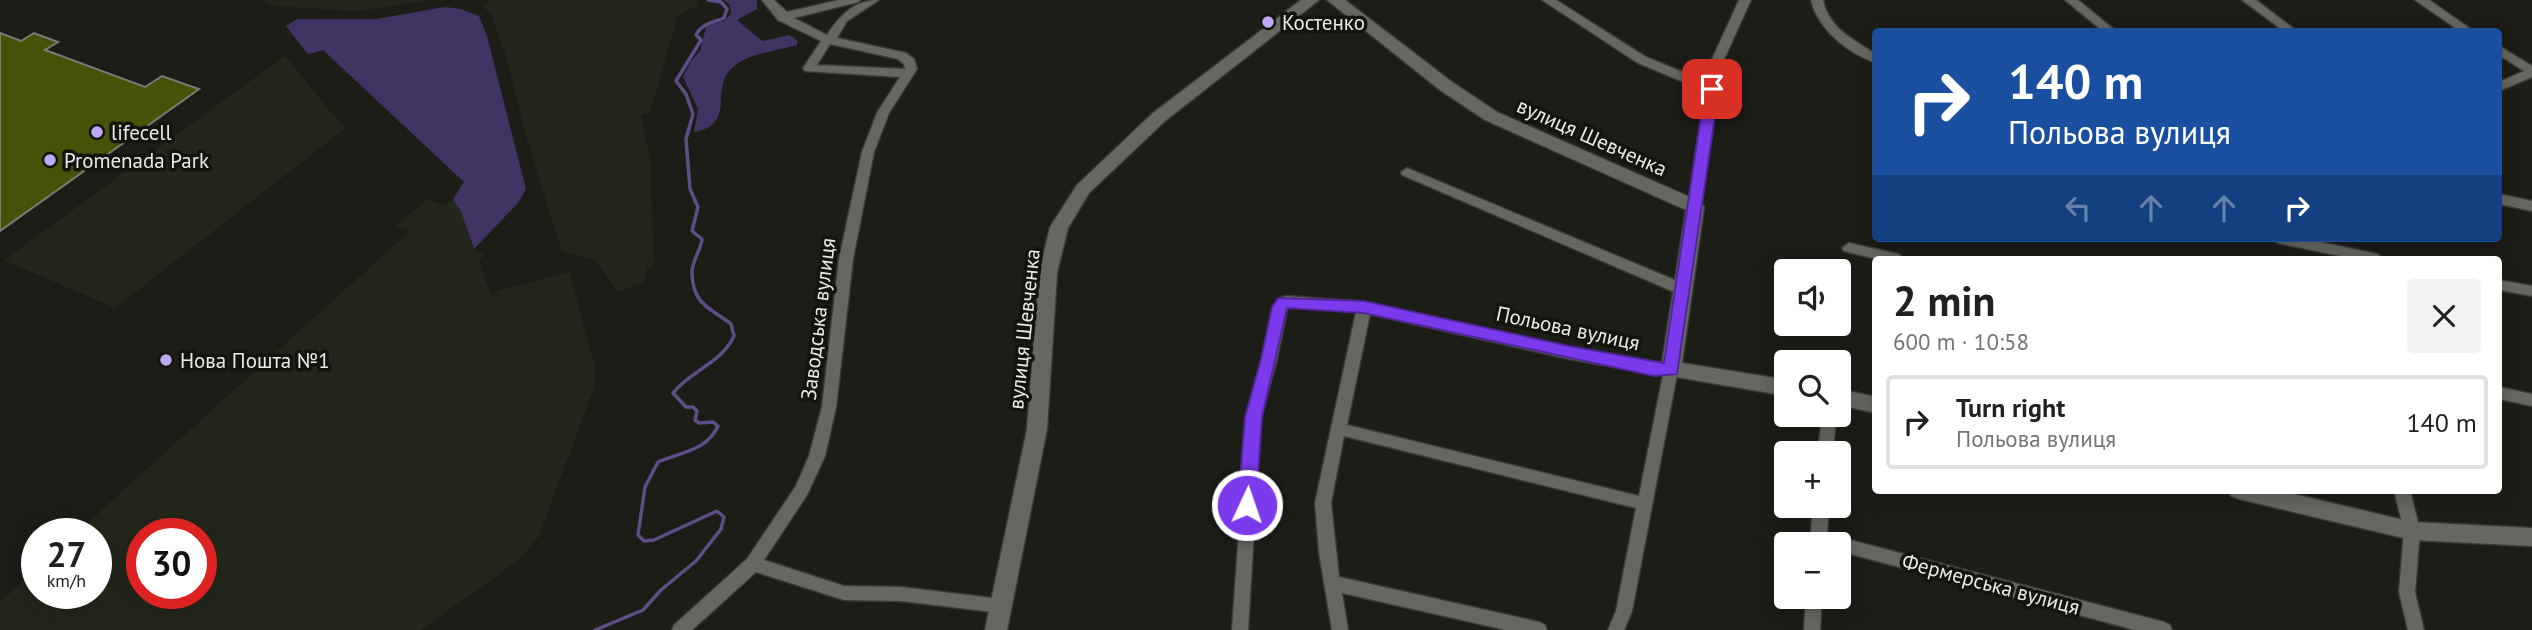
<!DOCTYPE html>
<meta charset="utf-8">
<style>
body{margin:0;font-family:"PT Sans",sans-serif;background:#f2f2f2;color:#202124;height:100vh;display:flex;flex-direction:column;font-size:26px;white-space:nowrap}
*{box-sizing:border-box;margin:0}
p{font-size:23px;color:#757577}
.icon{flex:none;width:38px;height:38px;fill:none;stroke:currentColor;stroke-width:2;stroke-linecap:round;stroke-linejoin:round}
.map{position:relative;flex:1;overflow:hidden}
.drawer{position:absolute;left:1872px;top:256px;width:630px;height:238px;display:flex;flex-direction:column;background:#fff;border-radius:7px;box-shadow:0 4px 18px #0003}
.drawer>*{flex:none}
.guide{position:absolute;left:1872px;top:28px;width:630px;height:214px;border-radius:7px;box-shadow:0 4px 18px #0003;background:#1a4fa0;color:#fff;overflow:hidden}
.fabs{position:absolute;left:1774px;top:259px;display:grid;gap:14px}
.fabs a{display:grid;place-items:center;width:77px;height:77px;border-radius:7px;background:#fff;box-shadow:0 4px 18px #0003;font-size:35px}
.speed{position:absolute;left:21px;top:518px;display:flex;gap:14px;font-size:35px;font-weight:700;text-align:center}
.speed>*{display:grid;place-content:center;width:91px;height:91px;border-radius:50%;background:#fff;box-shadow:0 4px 18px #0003;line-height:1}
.speed small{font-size:18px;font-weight:400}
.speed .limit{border:10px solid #d22;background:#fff;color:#111}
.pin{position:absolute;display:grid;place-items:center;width:60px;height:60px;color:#fff;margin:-30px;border-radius:14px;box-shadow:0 4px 10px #0006}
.me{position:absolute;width:77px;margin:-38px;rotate:3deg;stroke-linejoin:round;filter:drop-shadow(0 0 5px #0008)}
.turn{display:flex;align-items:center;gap:24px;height:147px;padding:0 21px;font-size:32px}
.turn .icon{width:91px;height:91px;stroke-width:2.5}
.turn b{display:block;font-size:49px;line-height:60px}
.lanes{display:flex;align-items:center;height:66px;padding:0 21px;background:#0003;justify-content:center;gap:35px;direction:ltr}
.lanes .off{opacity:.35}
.round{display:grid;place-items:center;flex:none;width:74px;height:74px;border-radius:7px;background:#f2f2f2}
.head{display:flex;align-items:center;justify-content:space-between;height:119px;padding:0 21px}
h1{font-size:42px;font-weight:700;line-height:52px}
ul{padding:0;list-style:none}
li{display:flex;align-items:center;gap:21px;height:94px;margin:0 14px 10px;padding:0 7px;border:4px solid #e0e0e0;border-radius:7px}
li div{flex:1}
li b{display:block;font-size:26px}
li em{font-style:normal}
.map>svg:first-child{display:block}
.built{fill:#23271b;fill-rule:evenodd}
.green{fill:#423365}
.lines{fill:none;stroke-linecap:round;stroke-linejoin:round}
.stream{stroke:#5e4d87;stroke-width:3.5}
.building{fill:#455208;stroke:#797b74;stroke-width:2}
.street-casing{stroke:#383a36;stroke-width:3}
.secondary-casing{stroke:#383a36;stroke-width:3}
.street{fill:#656760;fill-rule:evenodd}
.secondary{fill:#656760;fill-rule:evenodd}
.route{fill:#7c3aed;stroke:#51269a;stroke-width:2}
.poi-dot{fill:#bea9f5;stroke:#13140e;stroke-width:2.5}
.labels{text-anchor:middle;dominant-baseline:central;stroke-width:7;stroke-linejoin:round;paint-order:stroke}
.poi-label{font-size:21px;fill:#eaebe7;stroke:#13140e;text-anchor:start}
.street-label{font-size:21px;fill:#eaebe7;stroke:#13140e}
</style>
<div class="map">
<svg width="2532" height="630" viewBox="0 0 2532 630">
<rect width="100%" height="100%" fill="#1c1d17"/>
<path class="built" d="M262 0H432L357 11 274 6Z
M492 0H697L699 4 677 17 650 113 641 116 650 158 654 265 647 268 645 281 618 292 596 260 562 252 527 139 507 59 491 13 481 6Z
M285 56 340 123 347 127 115 308 4 260Z
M427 199 445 206 453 199 461 212 473 249 485 255 479 260 491 296 500 290 569 272 595 366 594 388 539 536 519 560 421 630H0V602L37 569V593H96V534H75L410 231 396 226ZM142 534H201V593H142Z"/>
<path class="green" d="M724 0H757V9L737 20 762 41 790 35 797 40V45C775 52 749 52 731 69 710 89 737 125 694 132L698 109 683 77 691 61 700 51 706 27 725 20 731 14 730 5Z
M445 7 461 9 479 16 487 36 526 189 518 203 474 249 461 212 453 199 464 182 323 50 308 54 286 26 297 19H376Z"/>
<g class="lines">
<path class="stream" d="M595 630 643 610 661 590 696 561 721 529 724 517 717 511 654 540 644 541 638 535 645 487 658 462C680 452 707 451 718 426L713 422 699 423 695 420 697 411 693 407H686L673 393C691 370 721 364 734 336L731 324C711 308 692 305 692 272 692 261 701 250 702 239L692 231 698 207 690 189 686 139 693 114 686 94 676 81 701 40 696 35C702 23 713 23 724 18L727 9 721 2 708 0"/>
</g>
<path class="building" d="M0 33 21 41 34 33 58 42 45 50 145 87 162 76 199 89 0 231Z"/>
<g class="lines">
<defs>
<path id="street" d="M762 0H774L787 12 839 0H860L858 2 794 18 827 35C840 15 855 0 879 0L847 21 837 38 906 53 914 59 917 69 889 113 874 152 853 259 836 407 825 456 807 495 764 560 844 586 901 587 1001 599 1007 601 1009 606 1007 611 1001 613 901 601 844 600 756 572 692 630H672L674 625 747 559 796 486 809 456 822 407 839 259 862 152 877 113 900 77 805 71 803 68 821 41 778 20ZM830 44 898 59 904 64 905 69 817 65Z
M1542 0H1556L1646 57 1707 82 1709 66 1739 0H1751L1721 66 1700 210H1690L1688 207 1705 91 1638 63Z
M1811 0H1823C1829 29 1853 39 1876 54V63C1848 53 1818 30 1811 0Z
M2065 0H2078L2117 32H2104Z
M2242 0H2256L2298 32H2285Z
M2415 0H2429L2475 32H2461Z
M2499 46 2532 66V77L2499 91V82L2524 71 2499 55Z
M1407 168 1689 286 1691 290 1684 295 1679 294 1402 175 1401 172Z
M2499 194 2532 201V211L2499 204Z
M2271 238H2301L2377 254 2384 259H2354L2278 243Z
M1849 243 1898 254 1905 259H1876L1844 251 1842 248Z
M2499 280 2532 286V296L2499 290Z
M1287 296 1364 302 1569 347 1654 363 1676 365 1678 369 1632 611 1624 630H1608L1616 611 1636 508 1344 436 1331 503 1339 577 1539 622 1545 625 1547 630H1506L1342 593 1348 630H1332L1319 552 1315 503 1356 312 1290 306 1287 309 1277 359 1261 417 1248 630H1232L1247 417 1263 359 1273 307 1282 297ZM1370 314 1569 359 1663 375 1639 496 1347 425Z
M2499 387 2532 394V406L2499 399Z
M1822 415H1836L1833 453H1818Z
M2394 490H2410L2420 531 2415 592 2424 630H2408L2399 592 2404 531Z
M1813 506H1829L1827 534 2164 622 2170 625 2172 630H2135L1839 551V544H1810Z
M1806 597H1822L1820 630H1804Z"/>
<path id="secondary" d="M1301 0H1319L1165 121 1089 193 1068 228 1057 273 1047 429 1007 630H985L1027 429 1039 273 1050 227 1077 185 1153 113Z
M1327 0H1345L1452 82 1497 112 1701 202 1704 207 1682 363 1787 380V396L1664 375 1661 369 1686 210 1485 120 1440 90Z
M1839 389 1876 397V413L1839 405Z
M2228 490H2277L2412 522 2532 528V546L2412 540 2239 499 2231 496Z"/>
</defs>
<use href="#street" class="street-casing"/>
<use href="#secondary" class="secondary-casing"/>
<use href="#street" class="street"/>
<use href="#secondary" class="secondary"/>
</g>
<path class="route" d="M1712 85 1719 89 1677 374 1654 376 1364 313 1287 308 1262 417 1256 505 1253 511 1247 513 1240 511 1238 505 1245 417 1261 359 1272 307 1278 298 1364 301 1569 346 1664 363 1705 89Z"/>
<g class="poi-dot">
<circle cx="1268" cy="22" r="7"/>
<circle cx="97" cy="132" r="7"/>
<circle cx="50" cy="160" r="7"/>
<circle cx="166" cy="360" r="7"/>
</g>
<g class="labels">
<g class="poi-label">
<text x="1282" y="22">Костенко</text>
<text x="111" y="132">lifecell</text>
<text x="64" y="160">Promenada Park</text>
<text x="180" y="360">Нова Пошта №1</text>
</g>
<g class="street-label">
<text transform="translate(1592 137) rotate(24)">вулиця Шевченка</text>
<text transform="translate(818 319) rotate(-83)">Заводська вулиця</text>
<text transform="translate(1568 328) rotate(12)">Польова вулиця</text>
<text transform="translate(1024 329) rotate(-84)">вулиця Шевченка</text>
<text transform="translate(1991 584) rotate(15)">Фермерська вулиця</text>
</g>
</g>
</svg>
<div class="fabs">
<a><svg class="icon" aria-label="sound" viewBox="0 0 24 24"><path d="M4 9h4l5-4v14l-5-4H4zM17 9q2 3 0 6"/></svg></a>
<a><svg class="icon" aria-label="search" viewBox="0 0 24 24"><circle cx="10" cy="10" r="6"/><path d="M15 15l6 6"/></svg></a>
<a>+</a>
<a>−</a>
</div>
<div class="speed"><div>27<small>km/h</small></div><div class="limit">30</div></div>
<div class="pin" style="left:1712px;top:89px;background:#d93025"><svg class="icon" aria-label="arrive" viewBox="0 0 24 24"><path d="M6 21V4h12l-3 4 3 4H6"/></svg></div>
<svg class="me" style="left:1247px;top:505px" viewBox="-20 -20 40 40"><circle r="17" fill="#7c3aed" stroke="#fff" stroke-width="3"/><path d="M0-11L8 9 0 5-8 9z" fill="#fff"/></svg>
<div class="guide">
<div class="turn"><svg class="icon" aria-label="right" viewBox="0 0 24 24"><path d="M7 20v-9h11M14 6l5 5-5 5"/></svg><div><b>140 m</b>Польова вулиця</div></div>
<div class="lanes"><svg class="icon off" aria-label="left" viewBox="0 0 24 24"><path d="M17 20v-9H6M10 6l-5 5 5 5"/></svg><svg class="icon off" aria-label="ahead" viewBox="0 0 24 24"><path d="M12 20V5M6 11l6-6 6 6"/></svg><svg class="icon off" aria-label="ahead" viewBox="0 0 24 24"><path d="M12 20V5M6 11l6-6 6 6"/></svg><svg class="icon" aria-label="right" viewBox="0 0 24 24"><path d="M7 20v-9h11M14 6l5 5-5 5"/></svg></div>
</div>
<section class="drawer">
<div class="head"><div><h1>2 min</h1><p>600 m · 10:58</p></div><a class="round"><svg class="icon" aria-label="close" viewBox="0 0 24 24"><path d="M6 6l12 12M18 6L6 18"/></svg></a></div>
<ul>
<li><svg class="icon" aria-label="right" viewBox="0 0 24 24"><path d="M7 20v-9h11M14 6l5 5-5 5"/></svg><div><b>Turn right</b><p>Польова вулиця</p></div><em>140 m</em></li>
</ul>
</section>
</div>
